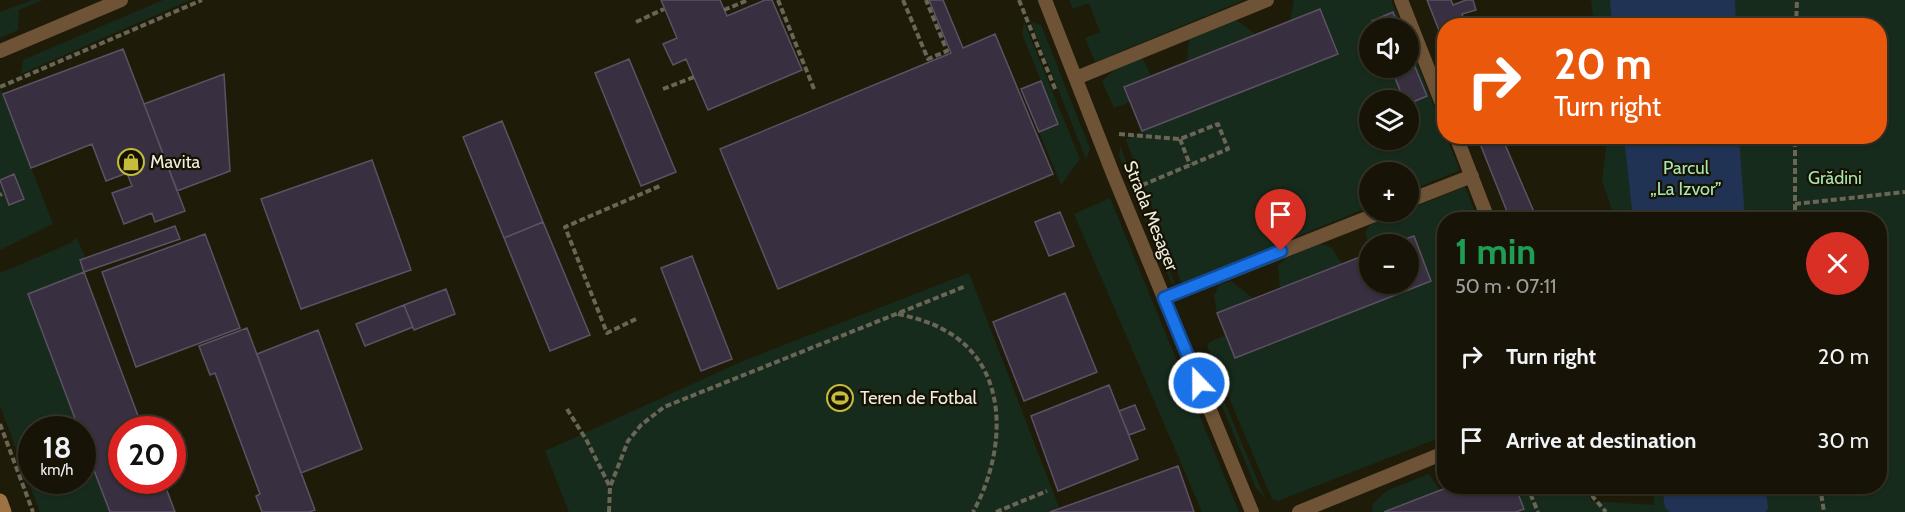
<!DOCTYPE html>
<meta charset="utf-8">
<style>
body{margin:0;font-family:Cabin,sans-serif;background:#201d11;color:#f1f3f6;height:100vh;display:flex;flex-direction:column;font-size:22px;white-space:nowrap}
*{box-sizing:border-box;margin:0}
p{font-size:20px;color:#9e9e9b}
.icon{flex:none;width:33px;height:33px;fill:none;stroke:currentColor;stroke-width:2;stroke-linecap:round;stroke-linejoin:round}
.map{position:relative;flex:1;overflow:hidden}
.side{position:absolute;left:1437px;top:212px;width:450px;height:282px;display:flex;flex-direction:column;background:#171407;border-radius:24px;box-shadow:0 2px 4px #0004,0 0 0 2px #363328}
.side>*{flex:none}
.banner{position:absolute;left:1437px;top:18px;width:450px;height:126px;border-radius:24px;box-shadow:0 2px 4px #0004,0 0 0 2px #363328;background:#ea580c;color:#fff;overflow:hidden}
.buttons{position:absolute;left:1359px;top:18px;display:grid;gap:12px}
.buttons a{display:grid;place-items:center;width:60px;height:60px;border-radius:50%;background:#171407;box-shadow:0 2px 4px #0004,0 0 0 2px #363328;font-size:30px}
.speed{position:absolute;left:18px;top:416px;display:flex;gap:12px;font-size:30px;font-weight:700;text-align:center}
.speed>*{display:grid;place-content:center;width:78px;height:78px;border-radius:50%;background:#171407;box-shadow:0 2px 4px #0004,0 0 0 2px #363328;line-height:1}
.speed small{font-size:15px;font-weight:400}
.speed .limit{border:9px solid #d22;background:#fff;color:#111}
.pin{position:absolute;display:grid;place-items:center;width:51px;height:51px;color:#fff;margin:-62px -26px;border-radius:50% 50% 50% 0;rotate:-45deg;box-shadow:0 0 6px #0007}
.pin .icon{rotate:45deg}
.me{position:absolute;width:66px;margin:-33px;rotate:338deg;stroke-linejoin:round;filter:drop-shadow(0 0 4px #0008)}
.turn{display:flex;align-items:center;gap:21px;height:126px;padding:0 18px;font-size:27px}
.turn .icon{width:78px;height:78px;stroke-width:2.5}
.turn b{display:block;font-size:42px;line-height:51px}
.round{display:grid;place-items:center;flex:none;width:63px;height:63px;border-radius:32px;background:#201d11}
.headline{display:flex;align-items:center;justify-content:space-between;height:102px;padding:0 18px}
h1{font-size:36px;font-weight:700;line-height:45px;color:#1e9e55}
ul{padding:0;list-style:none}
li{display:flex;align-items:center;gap:18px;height:84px;padding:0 18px}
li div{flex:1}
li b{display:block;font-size:22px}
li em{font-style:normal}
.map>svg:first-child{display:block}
.green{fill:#172b1c;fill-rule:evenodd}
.water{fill:#203354}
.building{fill:#382f40;stroke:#5c5264;stroke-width:1.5}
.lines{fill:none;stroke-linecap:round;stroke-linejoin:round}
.path{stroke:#696656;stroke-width:4;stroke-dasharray:6 3;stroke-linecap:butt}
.lane{stroke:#6e5336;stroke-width:14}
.secondary{stroke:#9e7343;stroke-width:15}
.route-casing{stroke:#114b97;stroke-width:15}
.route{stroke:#1a73e8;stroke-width:10}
.labels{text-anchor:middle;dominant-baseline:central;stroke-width:4.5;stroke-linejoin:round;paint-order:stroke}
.poi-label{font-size:18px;fill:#efece0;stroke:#161202;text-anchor:start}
.park-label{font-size:18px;fill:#a7e5b3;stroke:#161202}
.street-label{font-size:18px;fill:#efece0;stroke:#161202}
</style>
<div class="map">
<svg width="1905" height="512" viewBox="0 0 1905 512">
<rect width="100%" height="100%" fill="#1f1b09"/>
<path class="green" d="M32 0H43L19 10 18 30 0 38V12Z
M163 0H190L21 74 23 60Z
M1069 0H1244L1095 62 1085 38 1100 32 1089 3 1073 9Z
M1294 0H1391L1403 28H1370V68H1408L1409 42 1444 132V136L1446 137 1460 170 1409 191 1408 172H1370L1369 207 1182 284 1126 140 1142 131 1338 54 1320 9 1290 21ZM1370 100H1408V140H1370Z
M1591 0H1905V512H1516L1523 509 1515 486H1587L1591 501 1654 505 1653 486H1880V219H1615L1602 180 1606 149 1603 137 1880 136V26L1594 25Z
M1235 19 1255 34 1187 61 1189 39Z
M1024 22 1080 159 1061 185 1039 132 1058 123 1022 34Z
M1031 22 1041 25 1090 149 1086 159Z
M1142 57 1151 75 1124 86 1130 102 1114 108 1102 81 1116 69Z
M1 90 53 224 0 250V91Z
M1120 146 1175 284H1172L1119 156Z
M1465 187 1478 219H1444V436L1278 501 1272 499 1207 346 1210 342 1226 335 1235 358 1431 281 1414 236 1391 244H1370L1369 247C1368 242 1365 237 1366 232 1369 219 1396 212 1408 212L1409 209Z
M1110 198 1239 512H1202L1074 214Z
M76 237 86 258 80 260 84 272 28 294 79 429H32V480H82L83 439 110 512H40L0 406V273L71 243Z
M1320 244 1331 247 1342 264 1280 289 1278 266 1286 258Z
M969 273 1060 510 1054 512H569L545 451 743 361Z
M1231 281 1254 299 1217 313 1214 296 1219 285Z
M1203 351 1265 498 1256 488 1202 358Z
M1429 474 1440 490 1384 512H1372L1373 504 1386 491Z"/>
<path class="water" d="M1610 0H1735L1736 25H1612Z
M1624 137H1739L1745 219H1633Z
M1662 486H1766L1768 509 1765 512H1670L1665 508Z"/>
<path class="building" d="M661 0H720L727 16 765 0H772L802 70 708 110 686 59 673 65 663 44 677 38Z
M929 0H943L963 48 995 34 1053 174 778 289 720 149 951 53Z
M1427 0H1451L1453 5 1466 0H1473L1476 10 1462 14 1466 26H1444V36L1442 38Z
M1320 9 1338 54 1142 131 1124 87Z
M1393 12 1400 28H1375L1372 21Z
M123 49 185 211 155 222 152 213 124 224 112 193 132 186 127 173 106 181 92 144 31 168 3 94Z
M1408 50 1427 96 1408 104V100H1404L1391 68H1408Z
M629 59 676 172 641 186 595 73Z
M224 74 230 171 177 191 144 104Z
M1041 81 1058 124 1039 132 1021 89Z
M502 121 543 222 504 238 463 137Z
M1477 136H1514L1515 140 1504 142 1537 219H1510Z
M372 160 411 270 301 309 261 199Z
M14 174 24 199 9 205 0 180Z
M1060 212 1074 246 1049 256 1035 222Z
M543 222 590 335 550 351 504 238Z
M175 226 180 239 84 272 80 260Z
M205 234 240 328 136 367 102 272Z
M1414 236 1431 281 1235 358 1217 313 1370 253V284H1408V244H1391Z
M692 256 732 359 701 371 661 268Z
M84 272 143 429H122V480H163L175 512H110L82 439V429H79L28 294Z
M446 289 455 314 414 330 404 305Z
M1065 293 1097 372 1024 401 993 322Z
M404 305 413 327 365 346 356 324Z
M247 328 315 510 309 512H262L256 496 260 494 215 373 210 375 199 346Z
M318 330 362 449 301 473 257 354Z
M1109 385 1138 459 1058 491 1031 416Z
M1135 405 1145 429 1129 435 1119 411Z
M1178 466 1194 512H1050Z
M1451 486H1515L1524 509 1516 512H1384Z"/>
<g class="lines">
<path class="path" d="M778 0 814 89
M903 0 928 59 947 51 926 0
M1019 0 1056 91
M724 10 748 0
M636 22 664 9
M1796 26 1797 0
M0 87 202 0
M663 89 694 77
M1119 134 1180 139 1218 124 1228 149 1140 186
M1180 139 1190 165
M0 195 2 194
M1795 204 1905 192
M1795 219V136
M898 314C915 318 931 322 946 331 1012 368 1005 455 973 512
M636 319 607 333 565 227 662 185
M567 409 587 441 610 487
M0 424 33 512
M1527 486 1538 512
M1590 486 1593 497 1606 512
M1820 486 1824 512
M609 512 610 487 628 441 641 425 664 407 966 286
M996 512 1047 491"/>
<path class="lane" d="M1045 0 1113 174 1252 512
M1401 0 1444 109
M0 51 121 0
M1076 78 1267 0
M1456 136 1488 219
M1408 201 1472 176
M1164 298 1382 212
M1299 512 1444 453"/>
<path class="secondary" d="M0 501 4 512"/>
</g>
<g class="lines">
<defs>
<path id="route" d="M1199 383 1164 298 1281 251"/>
</defs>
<use href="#route" class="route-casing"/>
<use href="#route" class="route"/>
</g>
<defs>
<symbol id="shop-ring" viewBox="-11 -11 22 22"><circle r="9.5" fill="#161202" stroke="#c5bc3d" stroke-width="1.5"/><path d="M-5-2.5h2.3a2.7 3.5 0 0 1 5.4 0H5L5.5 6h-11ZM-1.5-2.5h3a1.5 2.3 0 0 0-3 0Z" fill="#c5bc3d"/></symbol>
<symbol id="stadium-ring" viewBox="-11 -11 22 22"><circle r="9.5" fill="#161202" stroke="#c5bc3d" stroke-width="1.5"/><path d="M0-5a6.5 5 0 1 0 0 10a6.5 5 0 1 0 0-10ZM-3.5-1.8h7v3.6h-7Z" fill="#c5bc3d"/></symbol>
</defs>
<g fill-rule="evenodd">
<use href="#shop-ring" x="116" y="147" width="30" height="30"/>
<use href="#stadium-ring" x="825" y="383" width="30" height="30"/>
</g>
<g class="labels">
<g class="poi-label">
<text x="150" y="162">Mavita</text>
<text x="860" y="398">Teren de Fotbal</text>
</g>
<g class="park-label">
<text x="1686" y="168">Parcul<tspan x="1686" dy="21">„La Izvor”</tspan></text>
<text x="1835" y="178">Grădini</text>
</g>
<g class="street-label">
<text transform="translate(1151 216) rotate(68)">Strada Mesager</text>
</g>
</g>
</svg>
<div class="buttons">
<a><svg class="icon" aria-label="sound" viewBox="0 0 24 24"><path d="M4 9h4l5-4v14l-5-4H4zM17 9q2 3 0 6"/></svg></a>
<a><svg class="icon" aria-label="layers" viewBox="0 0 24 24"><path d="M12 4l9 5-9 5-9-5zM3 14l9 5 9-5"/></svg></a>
<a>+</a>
<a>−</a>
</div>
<div class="speed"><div>18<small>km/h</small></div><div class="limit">20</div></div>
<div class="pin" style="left:1281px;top:251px;background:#d93025"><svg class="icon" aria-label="arrive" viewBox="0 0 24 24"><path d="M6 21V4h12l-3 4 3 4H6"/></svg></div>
<svg class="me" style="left:1199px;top:383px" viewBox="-20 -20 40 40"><circle r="17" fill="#1a73e8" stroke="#fff" stroke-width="3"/><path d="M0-11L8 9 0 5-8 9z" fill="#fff"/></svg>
<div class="banner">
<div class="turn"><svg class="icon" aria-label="right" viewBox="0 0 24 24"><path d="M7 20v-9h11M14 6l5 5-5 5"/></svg><div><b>20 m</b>Turn right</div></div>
</div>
<section class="side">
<div class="headline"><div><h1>1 min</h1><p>50 m · 07:11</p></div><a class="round" style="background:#d93025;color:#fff"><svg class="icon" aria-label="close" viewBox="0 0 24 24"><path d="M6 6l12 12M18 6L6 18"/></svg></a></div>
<ul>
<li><svg class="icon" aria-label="right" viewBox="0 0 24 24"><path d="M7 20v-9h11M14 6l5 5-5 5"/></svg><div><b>Turn right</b></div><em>20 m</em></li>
<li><svg class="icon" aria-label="arrive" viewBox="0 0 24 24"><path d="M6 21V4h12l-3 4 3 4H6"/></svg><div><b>Arrive at destination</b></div><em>30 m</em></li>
</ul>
</section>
</div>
